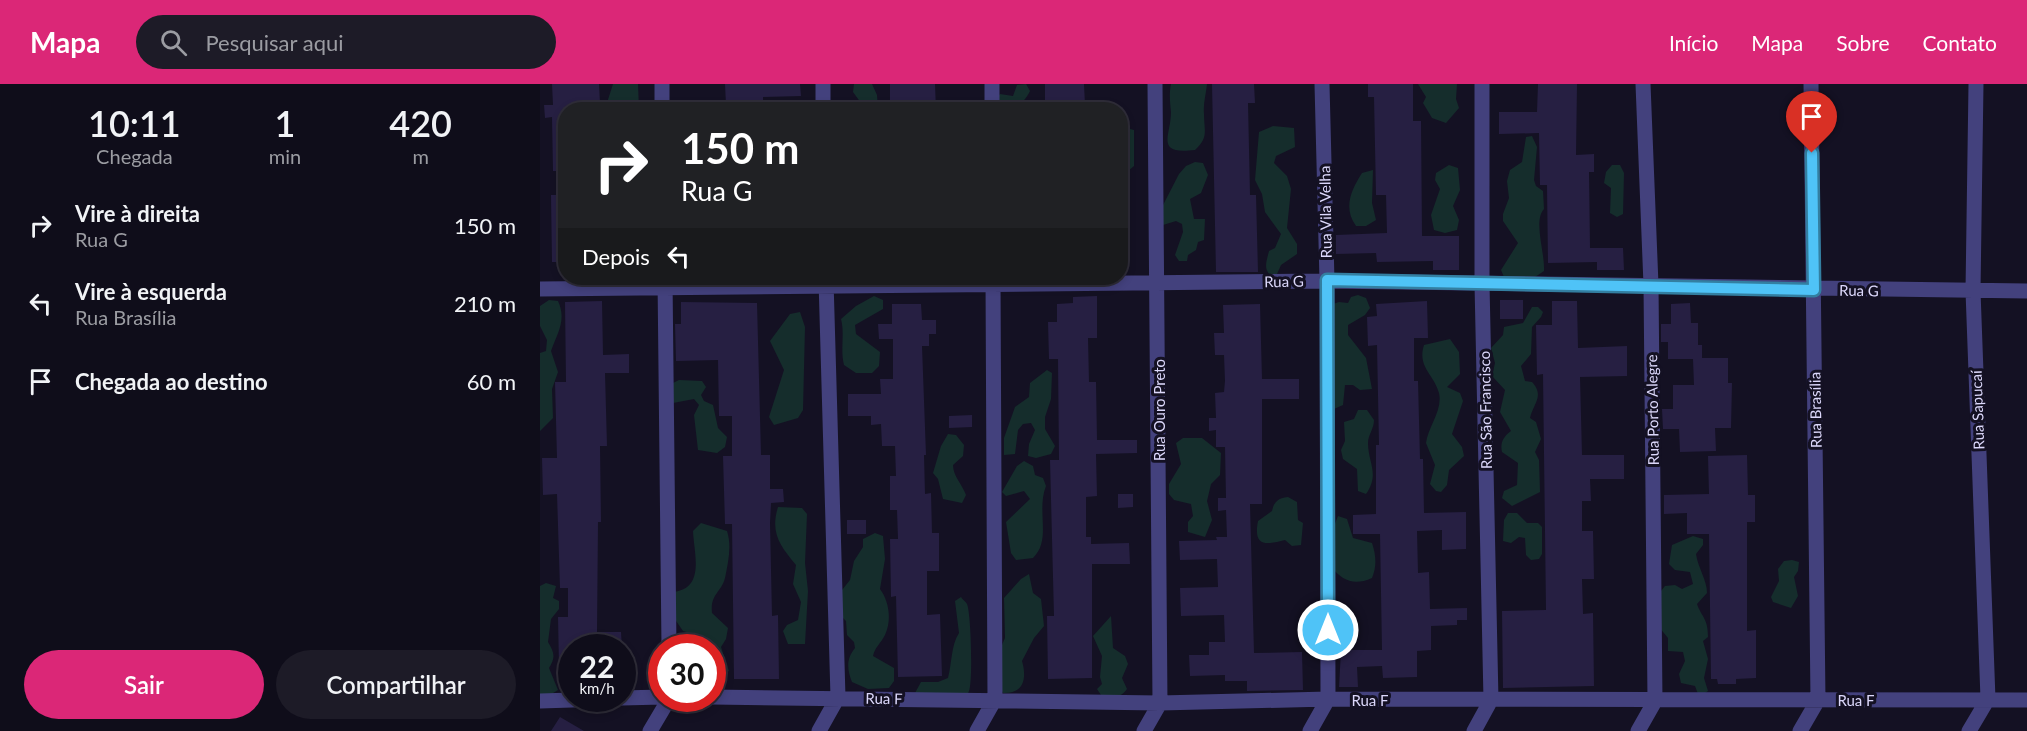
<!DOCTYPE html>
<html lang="pt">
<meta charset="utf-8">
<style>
body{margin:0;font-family:Lato,sans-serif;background:#1d1b27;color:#f1f3f6;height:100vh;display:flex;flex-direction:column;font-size:22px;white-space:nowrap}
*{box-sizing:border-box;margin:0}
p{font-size:20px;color:#9b9ca2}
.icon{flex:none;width:33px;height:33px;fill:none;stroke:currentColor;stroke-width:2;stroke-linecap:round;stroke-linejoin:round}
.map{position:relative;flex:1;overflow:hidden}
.details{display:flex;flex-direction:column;background:#0f0d1a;width:540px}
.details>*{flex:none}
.banner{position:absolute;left:18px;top:18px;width:570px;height:183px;border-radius:24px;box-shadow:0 3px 9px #0003,0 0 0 2px #2f2d39;background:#202124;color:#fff;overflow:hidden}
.speed{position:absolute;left:18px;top:550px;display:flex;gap:12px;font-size:30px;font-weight:700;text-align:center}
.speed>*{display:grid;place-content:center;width:78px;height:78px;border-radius:50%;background:#0f0d1a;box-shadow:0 3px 9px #0003,0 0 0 2px #2f2d39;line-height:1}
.speed small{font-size:15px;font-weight:400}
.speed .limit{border:9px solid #d22;background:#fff;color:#111}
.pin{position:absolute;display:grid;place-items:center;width:51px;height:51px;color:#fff;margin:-62px -26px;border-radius:50% 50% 50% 0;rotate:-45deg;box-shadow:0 0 6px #0007}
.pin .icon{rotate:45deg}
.me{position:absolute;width:66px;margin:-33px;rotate:0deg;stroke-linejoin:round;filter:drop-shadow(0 0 4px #0008)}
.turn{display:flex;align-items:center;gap:21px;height:126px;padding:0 24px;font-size:27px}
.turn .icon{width:78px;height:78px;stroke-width:2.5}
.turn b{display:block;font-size:42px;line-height:51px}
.then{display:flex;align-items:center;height:57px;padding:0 24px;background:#0003;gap:12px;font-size:22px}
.eta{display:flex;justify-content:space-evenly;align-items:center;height:102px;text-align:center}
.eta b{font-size:36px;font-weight:600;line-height:42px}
.button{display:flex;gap:12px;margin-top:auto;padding:12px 24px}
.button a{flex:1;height:69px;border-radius:36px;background:#db2777;color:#fff;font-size:24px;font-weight:600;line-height:69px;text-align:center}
.button a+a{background:#1d1b27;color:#f1f3f6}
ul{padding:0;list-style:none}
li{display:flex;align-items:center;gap:18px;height:78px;padding:0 24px}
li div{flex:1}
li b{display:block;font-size:22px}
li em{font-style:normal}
header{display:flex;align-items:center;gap:36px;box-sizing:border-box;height:84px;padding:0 30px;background:#db2777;color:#fff}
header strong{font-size:28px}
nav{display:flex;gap:33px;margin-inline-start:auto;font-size:21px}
.search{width:420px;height:54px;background:#1d1b27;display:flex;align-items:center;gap:15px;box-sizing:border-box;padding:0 21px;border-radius:33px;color:#9b9ca2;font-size:22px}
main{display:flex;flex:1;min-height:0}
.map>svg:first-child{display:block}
.green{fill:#152d2c}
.building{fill:#261f42}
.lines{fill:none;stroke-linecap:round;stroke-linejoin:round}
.minor{stroke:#43417d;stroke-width:15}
.route-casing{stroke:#337fa1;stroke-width:15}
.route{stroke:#4fc3f7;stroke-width:10}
.labels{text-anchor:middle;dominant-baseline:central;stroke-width:6;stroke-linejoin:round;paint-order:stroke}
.street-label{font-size:15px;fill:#dcd8fb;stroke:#141123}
</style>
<header>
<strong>Mapa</strong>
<div class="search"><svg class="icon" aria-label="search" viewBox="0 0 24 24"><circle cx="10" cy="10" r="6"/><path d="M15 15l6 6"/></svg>Pesquisar aqui</div>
<nav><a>Início</a><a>Mapa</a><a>Sobre</a><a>Contato</a></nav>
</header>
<main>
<section class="details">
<div class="eta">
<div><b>10:11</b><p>Chegada</p></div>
<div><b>1</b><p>min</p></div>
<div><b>420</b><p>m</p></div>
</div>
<ul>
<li><svg class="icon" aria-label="right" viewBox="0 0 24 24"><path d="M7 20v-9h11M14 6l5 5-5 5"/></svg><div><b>Vire à direita</b><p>Rua G</p></div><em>150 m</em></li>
<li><svg class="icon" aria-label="left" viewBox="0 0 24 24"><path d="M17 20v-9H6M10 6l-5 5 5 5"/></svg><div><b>Vire à esquerda</b><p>Rua Brasília</p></div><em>210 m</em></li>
<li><svg class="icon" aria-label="arrive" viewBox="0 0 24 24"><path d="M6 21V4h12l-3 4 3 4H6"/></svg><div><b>Chegada ao destino</b></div><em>60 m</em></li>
</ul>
<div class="button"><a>Sair</a><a>Compartilhar</a></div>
</section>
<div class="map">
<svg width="1487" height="647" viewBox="0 0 1487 647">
<rect width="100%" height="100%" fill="#141123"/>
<path class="green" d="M73 0H98L99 25H65Z
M314 0H332L337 11 338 25H318L321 19 313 8Z
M486 0 490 7C482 23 473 26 456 25L455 16 460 10 473 12 477 1Z
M631 0H667C666 10 663 20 664 30 664 47 669 53 655 66 614 71 631 52 631 28 630 18 629 10 631 0Z
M878 0H917L916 15 919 24 906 39 892 34 883 19 886 13Z
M733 42 754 44 755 63 736 72 734 79 747 92 751 105 747 144 757 160V170L741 181 737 190 730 191C723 184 727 176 729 167L735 164 741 150 725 128 722 110 715 96 719 48Z
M582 43 594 46V82L581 93Z
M992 52 997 63 994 96 996 102 1003 107 1004 125C993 137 1005 168 1004 187L995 193H964L961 186 978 159 963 137V130L969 114 967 97 970 86 982 78 986 53Z
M655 78 663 79 668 91 661 109 650 115 654 135H665L664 156 658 158 656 166 648 171 647 177H639L635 171 643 148 642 140 636 137 623 141 621 125 639 90 646 82Z
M909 81 918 84 920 106 913 122 919 136 917 146 905 149 894 146 891 131 900 105 895 96 896 89Z
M1072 81H1080L1084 89 1083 130 1077 133 1070 129 1071 104 1064 99 1066 88Z
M833 86 832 119 836 136 826 142H816C803 124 811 106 822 89Z
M818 211 826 214 830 224 825 231 808 241V251L826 274 832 305 820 306 813 301H805L803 321 794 325 790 221 799 218 808 219 811 213Z
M334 212 343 216V225L315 241 316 250 340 268 339 282 332 289H316L304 281C300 265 305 250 301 235L316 222Z
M9 216 18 217C27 236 17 250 11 267L18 288 12 305 13 334 0 347V269L6 267 7 256 0 242V222Z
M992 223H998L1003 228 1001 233 992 243 991 270 981 282 985 297 992 298C1005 312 993 320 990 334L996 338 1001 355 995 368 999 376 1000 408 972 422 962 414 964 407 977 401 978 379 962 368C960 359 963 353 971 347L960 328 965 306 952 292 955 279 951 264 963 251 964 243 983 239Z
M260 228 265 243 263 326 258 334 234 341 229 333 244 286 230 257 250 230Z
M910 255 919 268 920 290 907 303 920 309 923 317 912 350 922 363 924 372 909 386 907 401 901 408 896 407 890 400 895 381 886 359C888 343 903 326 899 309 894 290 877 283 884 261Z
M507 286 512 289 511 315 505 333V345L515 362 511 370 496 374 488 372 489 360 495 346 491 339 483 340 478 346 475 370 464 371V354L475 323 489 313 490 299Z
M139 296 162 297 166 303 161 311 164 317 173 321 178 344 187 353 185 363 177 369 158 366 154 331 159 321 154 315 133 319 129 301Z
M818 326H827L834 336C834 345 828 351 828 359 828 379 840 390 826 410L818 407 817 385 803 375 801 366 805 357 804 338 814 335Z
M408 350 416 351 424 361 423 372 413 381C413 392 422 400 426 411L422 419 403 415 398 395 393 389 401 362Z
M643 354H662L681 369 680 391 671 400 667 417 672 436 665 453 648 448V438L653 432 651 420 634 416 629 410V400L641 380 636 359Z
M484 377 493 382 495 391 503 394 506 402C496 427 512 456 493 474L476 476 471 469 466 438 490 415 484 407 466 412 462 408 477 382Z
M748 413 757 418 758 436 763 439 761 461 752 462 745 456C726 461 713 463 718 437L732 427C734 418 738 414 748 413Z
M238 423 262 424 267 430 265 479 268 507 265 560H248L243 547 247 541 258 536 261 518 253 500 256 481C240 462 230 449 238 423Z
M968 429H977L987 439H998L1002 443V470L999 475 991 476 986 471 985 454 979 453 971 459 963 457 964 436Z
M798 432 807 435 813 454 832 459C836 471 837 482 832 494 814 502 803 497 791 483V450Z
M161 439 187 447C192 462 188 479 185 494 181 509 170 510 172 529L188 544 186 555 181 563 189 587 181 591 173 590 172 564H169V555L143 547 132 531 131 508C166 506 154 470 153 447Z
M335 449 343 452 345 475 340 505C349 517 352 536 345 551 341 559 335 563 333 572L354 584V597L349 604 328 605 312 598C307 585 306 575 315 564L314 558 307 551 306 537 297 528 298 511 310 496 314 477 323 463V455Z
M1153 452 1163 455V461L1156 470C1158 484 1167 496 1167 509L1157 520C1162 534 1168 534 1168 553L1163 557 1168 575 1164 594 1168 607 1162 611 1158 610 1155 602 1141 599 1139 590 1145 577 1143 568 1128 567V554L1119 543 1121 507 1125 502 1135 501 1142 505 1153 500 1150 488 1135 486 1129 480 1132 461Z
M1252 476 1259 478 1258 487 1254 493 1258 512 1251 524 1233 518 1231 513 1239 497 1238 485 1244 477Z
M489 490 493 509 501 515 504 542 494 554 482 577C487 594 484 610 463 609L460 604 458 570 465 554 464 514 481 495Z
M6 499 16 502 13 514 19 517V525L11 535 8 558C14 568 16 573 9 584L18 606 7 613H0V502Z
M421 513C422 515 426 518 427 520 431 529 433 597 429 607 428 611 424 615 421 619L375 609 381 598H398L408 594C412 579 411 561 419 549L415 517Z
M571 532 573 564 585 572 588 580 582 594 587 605C580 615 572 613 561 611L557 605 562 600 560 593 562 572 553 552Z"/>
<path class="building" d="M12 0H59L60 19 36 20V26H26V87H13L12 33 5 34 4 21H13Z
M185 0H260L261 12 223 13V20L186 21Z
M350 0H395L396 26H366V21H350Z
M505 0H544L545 21 505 22Z
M672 0H714L715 19H708L710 111H716L718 188H676Z
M828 0H873V37H881L882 152H919V186H893V177L837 178 836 169 796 170V151L847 149 846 111H836L834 13H828Z
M998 0H1037L1036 71 1054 70V88H1049L1050 164H1083L1084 186H1057V178L1008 179 1007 101H1000L999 49 959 50V28H997Z
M11 111H26V178H12Z
M557 212V254H548L549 298H556L557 356H597V369L556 370 557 412 546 413V453H551V460L589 459 590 480H552V594L508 595 507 532H514L510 376H519L518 275H509L508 238H517V220L533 219V213Z
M960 216H983V235H960Z
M62 217 63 271 89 270V289H65L67 362H60L61 438H58L57 548H81L82 564H32V582H19L18 533H28V504H20L17 410 3 411 2 374H17L15 298H26L25 218Z
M887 217 888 254H874V297H878L880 375H883L884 429 926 428V465L902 466V446L877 447 878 489 889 488 890 525 927 524V536H917V541L891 542V566L877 567V593L843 594 842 582 817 583 818 603H799L801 566H842L840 450H813V431L836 430V361H839L837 261 828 262 827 233 837 232 836 220Z
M1012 217H1037L1038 264 1087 262V292L1040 293 1042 371H1084V395H1050L1051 417H1042V447H1053L1054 495H1042L1043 530 1053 529 1054 602 963 604 962 527 1006 526 1003 290 997 291 996 241H1012Z
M141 218 217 219 221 371H230V405H243L244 418 231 419 230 439 232 532 238 531 239 595H194L192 440H185L183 372H192V332H179L178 276 136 277 135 240H141Z
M1150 219 1151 239H1158V261H1162V274H1188V299H1192L1191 344H1175L1176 367 1140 368 1139 345H1123L1122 325H1133V301H1154L1153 275H1128V258H1121V240H1131V220Z
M352 220H381L382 236H396V250H389V262H382L386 371H384L385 410 391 409 392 449H399V487H387V531L400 530 402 592 358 593 356 512 351 513 350 455H358L357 426H350V392H356L355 362H342L341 340 331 341V332H308V310H341L340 295H353V255H339L338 240H352Z
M720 220 722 295H759V315H722V420H710L714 569 762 568 763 606 707 607V597H685V591L650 592 649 571H669V558H685L684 531 641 532 640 504 678 503 677 475 640 476 639 457 677 456 676 453H687L686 426 678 427V414H686L685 363H676V346L669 347V334H676L675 309 684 308 685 297 684 271H675L674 249H684L683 221Z
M432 331V343L409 344V332Z
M1207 371 1208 411H1215V438H1207V547L1216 546V594L1196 595V600H1178L1177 595H1171L1169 450H1147V429L1124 430V411L1169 410 1168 372Z
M578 410H593V423L578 424Z
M307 436H326V450H307Z
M20 633 44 647H11Z"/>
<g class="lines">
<path class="minor" d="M122 0V26
M283 0V26
M452 0V26
M125 194 129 564
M0 205 787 197 1487 207
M172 613 620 619 788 615 1487 616
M82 614 122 613
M0 617 64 615
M110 647 129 615
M279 647 298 613 286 196
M437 647 455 615 453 194
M604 647 620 619 615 0
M770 647 788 615 787 197 782 0
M934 647 951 616 942 200V0
M1098 647 1115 617 1111 201 1103 0
M1260 647 1278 616 1271 0
M1429 647 1448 615 1433 207 1436 0"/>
</g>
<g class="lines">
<defs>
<path id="route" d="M788 546 787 196 1274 206 1272 69"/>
</defs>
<use href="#route" class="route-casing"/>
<use href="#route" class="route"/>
</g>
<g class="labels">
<g class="street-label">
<text transform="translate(785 128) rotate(-91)">Rua Vila Velha</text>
<text transform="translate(744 197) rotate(-1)">Rua G</text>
<text transform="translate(1319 206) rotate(1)">Rua G</text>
<text transform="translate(619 326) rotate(-90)">Rua Ouro Preto</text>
<text transform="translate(945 326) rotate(-91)">Rua São Francisco</text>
<text transform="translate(1112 326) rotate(-91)">Rua Porto Alegre</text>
<text transform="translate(1275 326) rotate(-91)">Rua Brasília</text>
<text transform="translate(1437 326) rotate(-92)">Rua Sapucaí</text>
<text transform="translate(344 614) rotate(1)">Rua F</text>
<text x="830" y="616">Rua F</text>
<text x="1316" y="616">Rua F</text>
</g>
</g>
</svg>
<div class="speed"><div>22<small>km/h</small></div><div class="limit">30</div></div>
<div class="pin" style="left:1272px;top:69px;background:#d93025"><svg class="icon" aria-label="arrive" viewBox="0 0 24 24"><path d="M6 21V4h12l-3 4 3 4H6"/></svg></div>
<svg class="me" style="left:788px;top:546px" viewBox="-20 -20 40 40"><circle r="17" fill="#4fc3f7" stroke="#fff" stroke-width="3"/><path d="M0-11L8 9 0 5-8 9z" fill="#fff"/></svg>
<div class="banner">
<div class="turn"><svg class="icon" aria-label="right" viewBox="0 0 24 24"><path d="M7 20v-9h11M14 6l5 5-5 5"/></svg><div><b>150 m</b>Rua G</div></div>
<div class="then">Depois<svg class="icon" aria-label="left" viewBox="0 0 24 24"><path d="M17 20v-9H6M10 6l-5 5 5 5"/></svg></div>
</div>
</div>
</main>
